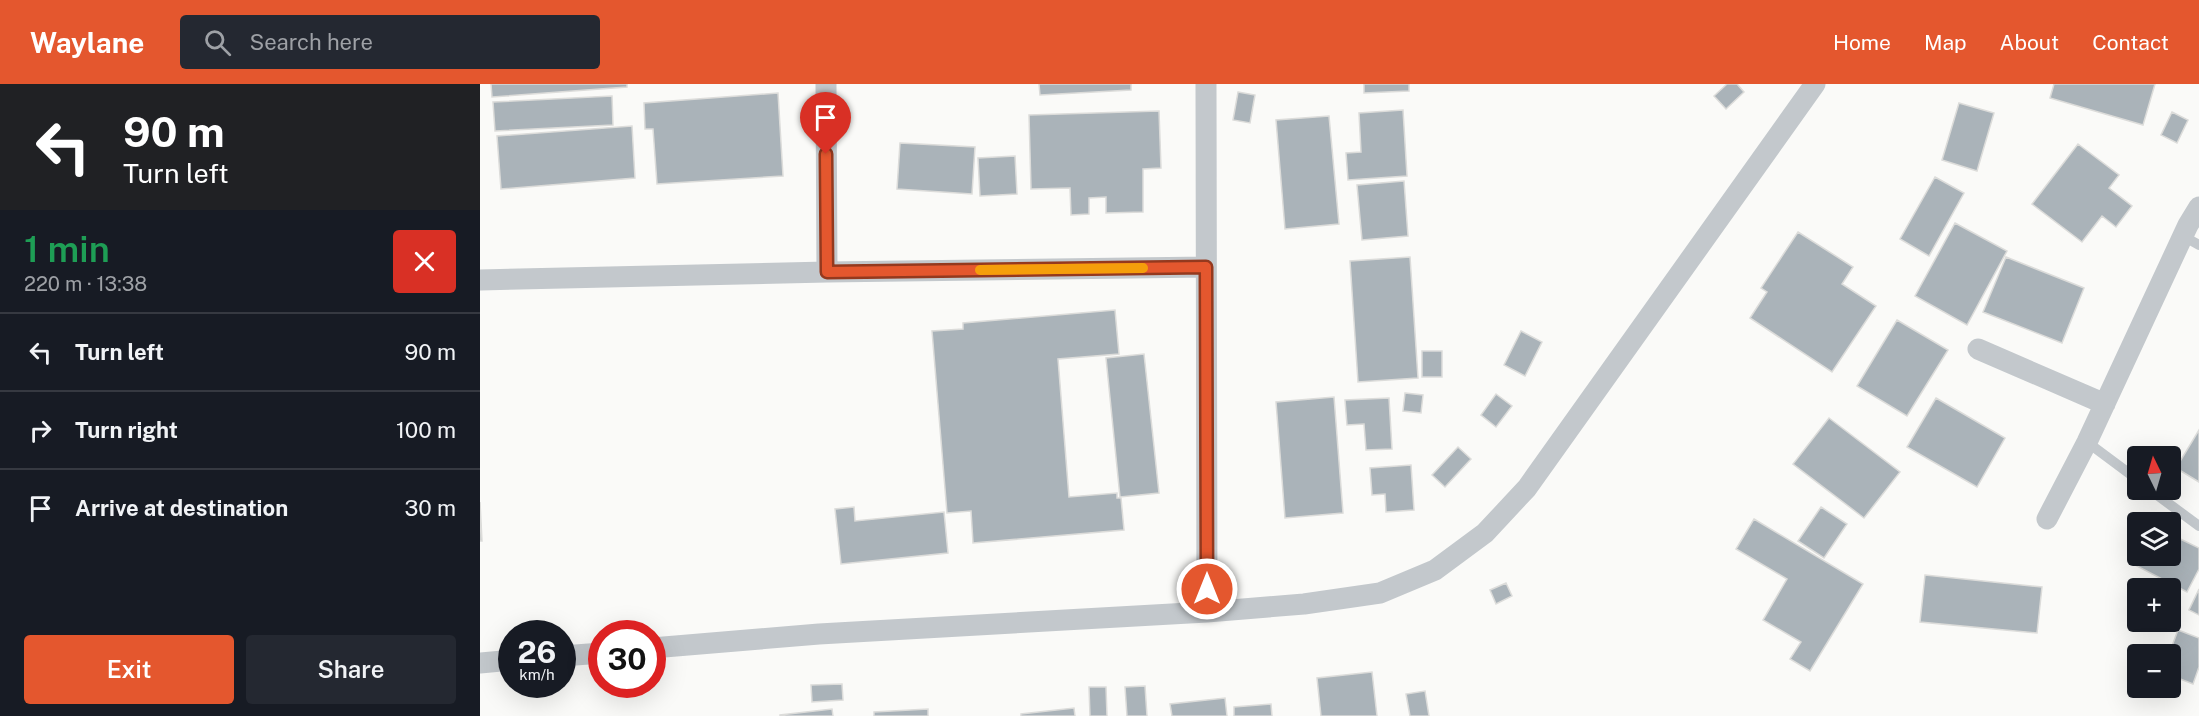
<!DOCTYPE html>
<meta charset="utf-8">
<style>
body{margin:0;font-family:"Public Sans",sans-serif;background:#242831;color:#f1f3f6;height:100vh;display:flex;flex-direction:column;font-size:22px;white-space:nowrap}
*{box-sizing:border-box;margin:0}
p{font-size:20px;color:#9ea1a6}
.icon{flex:none;width:33px;height:33px;fill:none;stroke:currentColor;stroke-width:2;stroke-linecap:round;stroke-linejoin:round}
.map{position:relative;flex:1;overflow:hidden}
.sheet{display:flex;flex-direction:column;background:#171b24;width:480px}
.sheet>*{flex:none}
.banner{background:#202124;color:#fff;overflow:hidden}
.needle{width:39px;rotate:355deg}
.fabs{position:absolute;left:1647px;top:362px;display:grid;gap:12px}
.fabs a{display:grid;place-items:center;width:54px;height:54px;border-radius:6px;background:#171b24;box-shadow:0 6px 24px #0002;font-size:30px}
.speed{position:absolute;left:18px;top:536px;display:flex;gap:12px;font-size:30px;font-weight:700;text-align:center}
.speed>*{display:grid;place-content:center;width:78px;height:78px;border-radius:50%;background:#171b24;box-shadow:0 6px 24px #0002;line-height:1}
.speed small{font-size:15px;font-weight:400}
.speed .limit{border:9px solid #d22;background:#fff;color:#111}
.pin{position:absolute;display:grid;place-items:center;width:51px;height:51px;color:#fff;margin:-62px -26px;border-radius:50% 50% 50% 0;rotate:-45deg;box-shadow:0 0 6px #0007}
.pin .icon{rotate:45deg}
.me{position:absolute;width:66px;margin:-33px;rotate:0deg;stroke-linejoin:round;filter:drop-shadow(0 0 4px #0008)}
.turn{display:flex;align-items:center;gap:21px;height:126px;padding:0 24px;font-size:27px}
.turn .icon{width:78px;height:78px;stroke-width:2.5}
.turn b{display:block;font-size:42px;line-height:51px}
.round{display:grid;place-items:center;flex:none;width:63px;height:63px;border-radius:6px;background:#242831}
.headline{display:flex;align-items:center;justify-content:space-between;height:102px;padding:0 24px}
h1{font-size:36px;font-weight:600;line-height:45px;color:#1e9e55}
.button{display:flex;gap:12px;margin-top:auto;padding:12px 24px}
.button a{flex:1;height:69px;border-radius:6px;background:#e4572e;color:#fff;font-size:24px;font-weight:600;line-height:69px;text-align:center}
.button a+a{background:#242831;color:#f1f3f6}
ul{padding:0;list-style:none}
li{display:flex;align-items:center;gap:18px;height:78px;padding:0 24px;border-top:2px solid #363941}
li div{flex:1}
li b{display:block;font-size:22px}
li em{font-style:normal}
header{display:flex;align-items:center;gap:36px;box-sizing:border-box;height:84px;padding:0 30px;background:#e4572e;color:#fff}
header strong{font-size:28px}
nav{display:flex;gap:33px;margin-inline-start:auto;font-size:21px}
.search{width:420px;height:54px;background:#242831;display:flex;align-items:center;gap:15px;box-sizing:border-box;padding:0 21px;border-radius:6px;color:#9ea1a6;font-size:22px}
main{display:flex;flex:1;min-height:0}
.map>svg:first-child{display:block}
.building{fill:#aab3b9;stroke:#dcdcda;stroke-width:1.5}
.lines{fill:none;stroke-linecap:round;stroke-linejoin:round}
.service{stroke:#c3c8cc;stroke-width:10}
.minor{stroke:#c3c8cc;stroke-width:21}
.route-casing{stroke:#94391e;stroke-width:15}
.route{stroke:#e4572e;stroke-width:10}
.slow{stroke:#f59e0b;stroke-width:10}
</style>
<header>
<strong>Waylane</strong>
<div class="search"><svg class="icon" aria-label="search" viewBox="0 0 24 24"><circle cx="10" cy="10" r="6"/><path d="M15 15l6 6"/></svg>Search here</div>
<nav><a>Home</a><a>Map</a><a>About</a><a>Contact</a></nav>
</header>
<main>
<section class="sheet">
<div class="banner">
<div class="turn"><svg class="icon" aria-label="left" viewBox="0 0 24 24"><path d="M17 20v-9H6M10 6l-5 5 5 5"/></svg><div><b>90 m</b>Turn left</div></div>
</div>
<div class="headline"><div><h1>1 min</h1><p>220 m · 13:38</p></div><a class="round" style="background:#d93025;color:#fff"><svg class="icon" aria-label="close" viewBox="0 0 24 24"><path d="M6 6l12 12M18 6L6 18"/></svg></a></div>
<ul>
<li><svg class="icon" aria-label="left" viewBox="0 0 24 24"><path d="M17 20v-9H6M10 6l-5 5 5 5"/></svg><div><b>Turn left</b></div><em>90 m</em></li>
<li><svg class="icon" aria-label="right" viewBox="0 0 24 24"><path d="M7 20v-9h11M14 6l5 5-5 5"/></svg><div><b>Turn right</b></div><em>100 m</em></li>
<li><svg class="icon" aria-label="arrive" viewBox="0 0 24 24"><path d="M6 21V4h12l-3 4 3 4H6"/></svg><div><b>Arrive at destination</b></div><em>30 m</em></li>
</ul>
<div class="button"><a>Exit</a><a>Share</a></div>
</section>
<div class="map">
<svg width="1719" height="632" viewBox="0 0 1719 632">
<rect width="100%" height="100%" fill="#fafaf8"/>
<path class="building" d="M11 0H147V3L12 13Z
M559 0H651V6L560 11Z
M884 0H929V7L884 9Z
M1247 0H1257L1264 8 1246 25 1234 12Z
M1574 0H1675L1663 41 1570 14Z
M758 8 775 11 770 39 753 36Z
M298 9 303 92 177 100 173 45H165L164 19Z
M132 12 133 41 15 47 13 18Z
M1479 19 1514 29 1497 87 1462 76Z
M923 26 927 92 868 96 866 69 881 68 879 29Z
M679 27 681 84 663 85V128L626 129V113L609 114V130L591 131 590 104 551 105 549 31Z
M1692 28 1708 36 1697 59 1681 51Z
M849 32 859 140 805 145 796 36Z
M152 42 155 94 21 105 17 52Z
M420 59 495 63 492 110 417 105Z
M1598 60 1639 91 1629 104 1652 122 1636 143 1622 132 1602 158 1552 120Z
M535 72 537 110 500 112 498 74Z
M1455 93 1484 109 1449 172 1420 155Z
M924 97 928 152 882 156 877 101Z
M1475 139 1527 167 1487 241 1435 212Z
M1318 148 1373 183 1362 200 1396 222 1352 288 1270 234 1287 208 1281 204Z
M930 173 938 294 878 298 870 177Z
M1526 173 1604 204 1582 259 1503 228Z
M635 226 639 270 578 275 589 413 637 409V414H641L644 446 493 459 491 427 467 429 452 247 483 245V239Z
M1417 236 1468 266 1427 332 1377 302Z
M1041 247 1062 258 1045 292 1024 281Z
M942 267H962V293H942Z
M664 270 679 409 640 413 626 274Z
M925 309 943 311 941 329 923 327Z
M1016 310 1032 322 1016 343 1001 331Z
M854 313 863 429 805 434 796 318Z
M909 314 912 365 886 366 884 340 867 341 865 316Z
M1456 314 1525 354 1497 403 1427 363Z
M1349 334 1420 388 1384 434 1313 380Z
M1719 346V398L1696 384Z
M978 363 991 375 965 403 952 391Z
M931 381 934 426 906 428 905 410 892 411 890 384Z
M0 418 2 457H0Z
M374 423 375 437 464 428 468 469 361 480 355 425Z
M1341 423 1367 440 1344 474 1318 457Z
M1274 435 1383 500 1330 587 1310 575 1321 558 1283 536 1307 495 1256 465Z
M1690 450 1719 464V485L1707 508 1653 480 1658 471H1690Z
M1445 491 1562 503 1557 549 1440 538Z
M1026 499 1032 512 1016 520 1010 506Z
M1719 505V531L1709 526Z
M1698 546 1719 554V583L1713 600 1690 591 1689 570Z
M892 588 897 632H841L837 594Z
M362 600 363 616 332 618 331 601Z
M665 602 667 632H647L645 603Z
M609 603H626L627 632H610Z
M945 607 949 632H930L926 610Z
M745 614 747 632H692L690 620Z
M791 620 792 632H754V623Z
M594 624 595 632H541V630Z
M352 625 353 632H300V631Z
M448 625V632H394V628Z"/>
<g class="lines">
<path class="service" d="M1703 152 1719 161
M1607 358 1658 396
M1669 405 1719 442"/>
<path class="minor" d="M346 0 347 188
M726 0 727 528
M0 196 347 188 726 183
M1498 265 1625 320
M1567 435 1607 358 1708 141 1719 123
M172 564 339 550 727 528 824 520 900 509 955 486 1005 449 1047 404 1335 0
M82 572 122 569
M0 579 32 576"/>
</g>
<g class="lines">
<defs>
<path id="route" d="M346 70 347 188 726 183 727 505"/>
</defs>
<use href="#route" class="route-casing"/>
<use href="#route" class="route"/>
<path class="slow" d="M500 186 663 184"/>
</g>
</svg>
<div class="fabs">
<a><svg class="needle" viewBox="-14 -14 28 28"><path d="M0-13l5 13h-10z" fill="#e53935"/><path d="M0 13l5-13h-10z" fill="#9ea1a6"/></svg></a>
<a><svg class="icon" aria-label="layers" viewBox="0 0 24 24"><path d="M12 4l9 5-9 5-9-5zM3 14l9 5 9-5"/></svg></a>
<a>+</a>
<a>−</a>
</div>
<div class="speed"><div>26<small>km/h</small></div><div class="limit">30</div></div>
<div class="pin" style="left:346px;top:70px;background:#d93025"><svg class="icon" aria-label="arrive" viewBox="0 0 24 24"><path d="M6 21V4h12l-3 4 3 4H6"/></svg></div>
<svg class="me" style="left:727px;top:505px" viewBox="-20 -20 40 40"><circle r="17" fill="#e4572e" stroke="#fff" stroke-width="3"/><path d="M0-11L8 9 0 5-8 9z" fill="#fff"/></svg>
</div>
</main>
